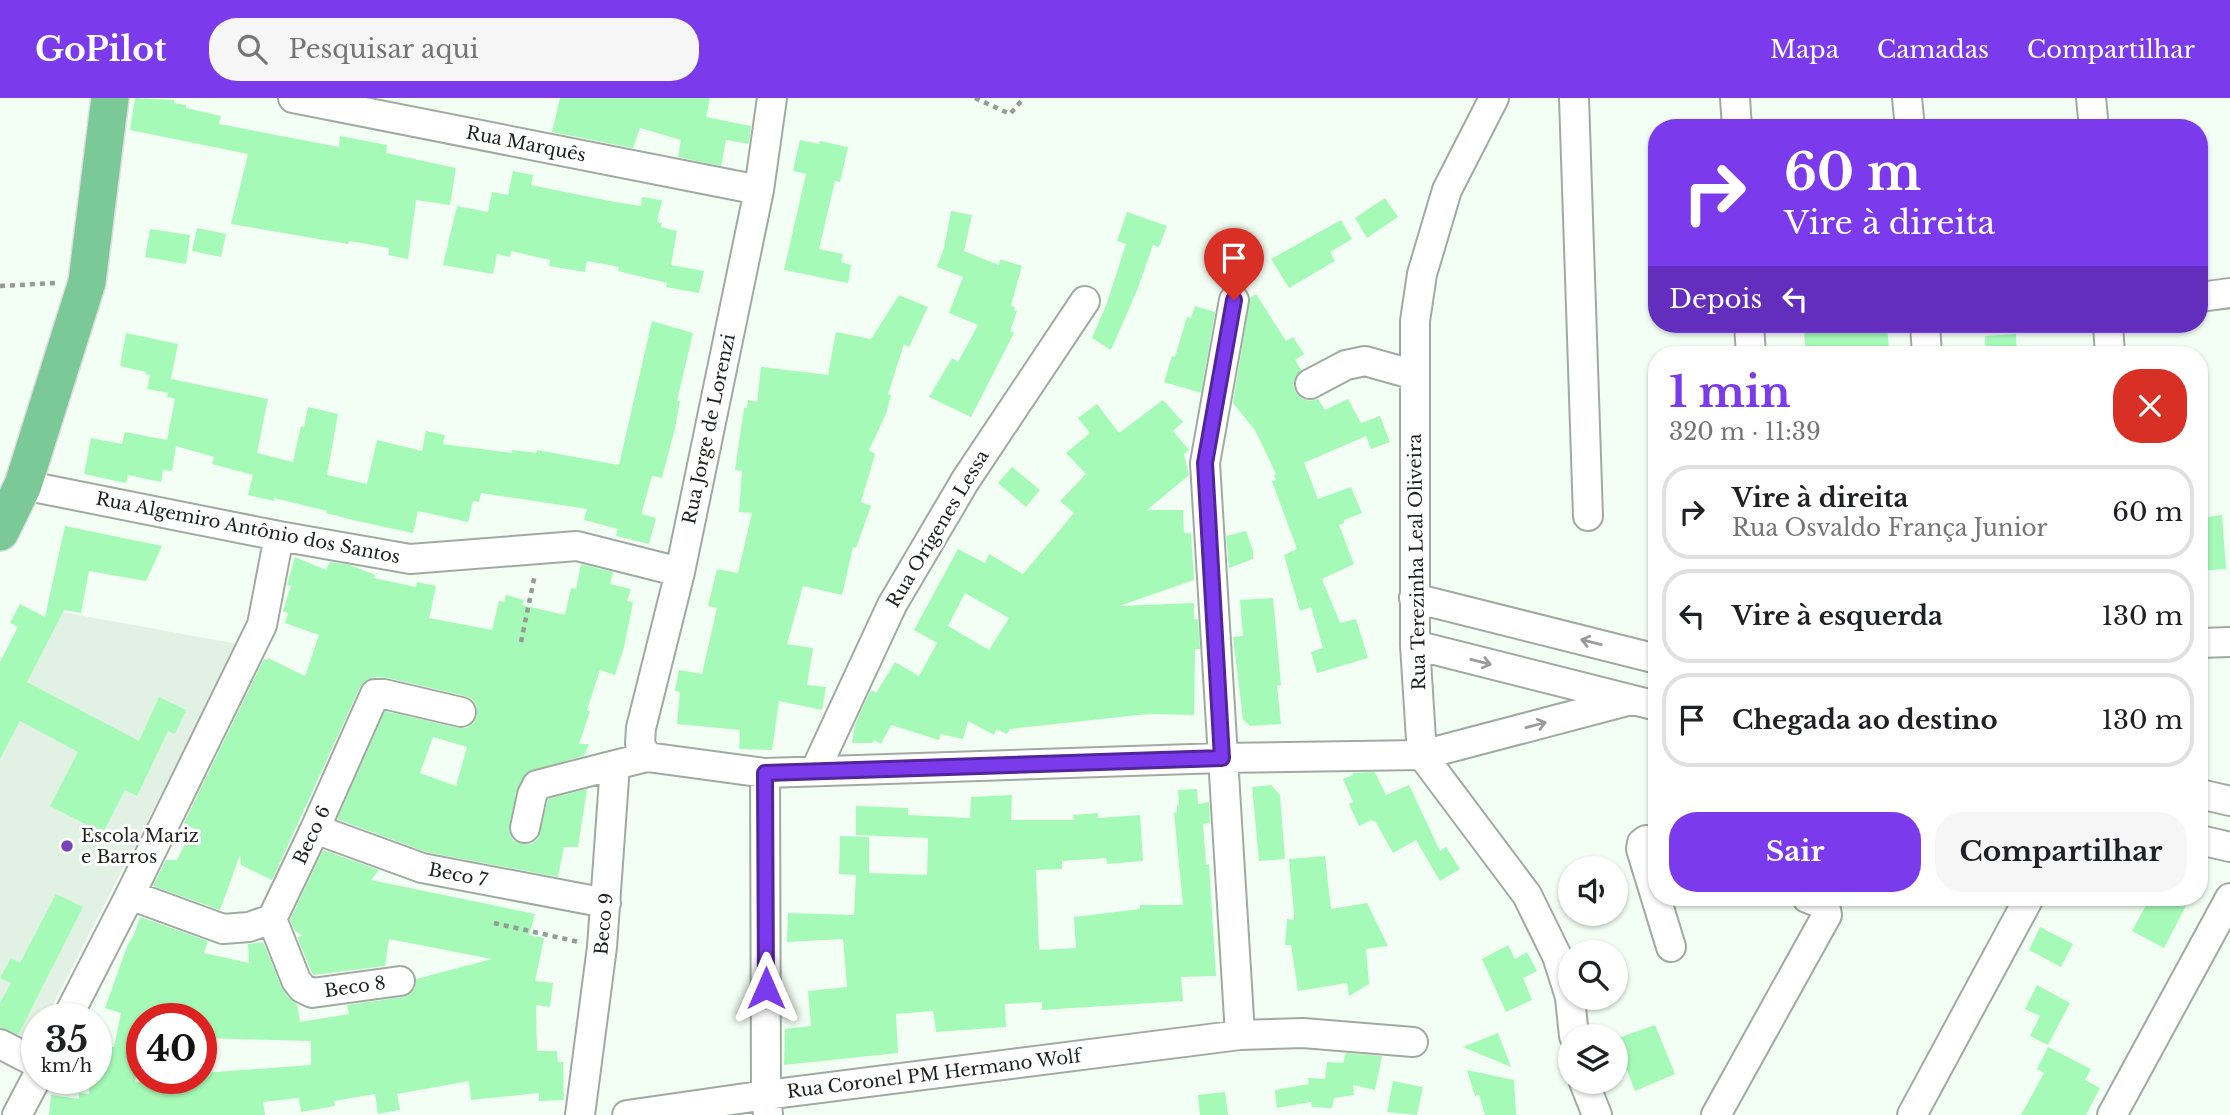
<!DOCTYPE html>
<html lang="pt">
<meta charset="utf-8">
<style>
body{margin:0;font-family:"Libre Baskerville",serif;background:#f6f6f6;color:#202124;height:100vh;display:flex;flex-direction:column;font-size:26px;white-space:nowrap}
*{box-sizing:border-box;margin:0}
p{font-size:23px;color:#757577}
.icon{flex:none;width:38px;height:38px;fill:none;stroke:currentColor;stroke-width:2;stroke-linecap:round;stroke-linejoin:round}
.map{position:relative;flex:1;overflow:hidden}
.drawer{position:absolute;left:1648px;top:248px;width:560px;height:560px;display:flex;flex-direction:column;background:#fff;border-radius:28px;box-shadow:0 2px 5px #0004}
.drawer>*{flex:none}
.hud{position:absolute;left:1648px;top:21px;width:560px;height:214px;border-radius:28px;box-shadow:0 2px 5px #0004;background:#7c3aed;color:#fff;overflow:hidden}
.buttons{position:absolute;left:1558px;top:758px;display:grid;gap:14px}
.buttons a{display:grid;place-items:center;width:70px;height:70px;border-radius:50%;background:#fff;box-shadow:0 2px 5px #0004;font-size:35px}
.speed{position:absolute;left:21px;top:905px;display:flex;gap:14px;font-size:35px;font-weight:700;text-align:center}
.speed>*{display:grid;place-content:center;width:91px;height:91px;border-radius:50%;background:#fff;box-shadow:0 2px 5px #0004;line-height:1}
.speed small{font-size:18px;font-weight:400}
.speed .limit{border:10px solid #d22;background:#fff;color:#111}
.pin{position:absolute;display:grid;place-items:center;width:60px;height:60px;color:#fff;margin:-72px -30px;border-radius:50% 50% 50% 0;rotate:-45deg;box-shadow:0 0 7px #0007}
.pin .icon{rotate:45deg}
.me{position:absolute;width:77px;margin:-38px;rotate:0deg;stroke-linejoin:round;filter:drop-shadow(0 0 5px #0008)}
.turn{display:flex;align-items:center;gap:24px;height:147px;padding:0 21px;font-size:32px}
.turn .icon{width:91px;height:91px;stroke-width:2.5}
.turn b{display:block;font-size:49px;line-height:60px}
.then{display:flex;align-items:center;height:66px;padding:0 21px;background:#0003;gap:14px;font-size:26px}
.round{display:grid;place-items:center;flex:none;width:74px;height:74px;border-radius:28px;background:#f6f6f6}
.overview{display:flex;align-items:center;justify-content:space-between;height:119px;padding:0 21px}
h1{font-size:42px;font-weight:700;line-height:52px;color:#7c3aed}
.action{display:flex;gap:14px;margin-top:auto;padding:14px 21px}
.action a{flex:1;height:80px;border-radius:28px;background:#7c3aed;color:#fff;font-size:28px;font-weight:700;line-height:80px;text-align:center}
.action a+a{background:#f6f6f6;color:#202124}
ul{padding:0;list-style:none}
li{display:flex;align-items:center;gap:21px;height:94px;margin:0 14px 10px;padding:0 7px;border:4px solid #e0e0e0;border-radius:28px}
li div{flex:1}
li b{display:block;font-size:26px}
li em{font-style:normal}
header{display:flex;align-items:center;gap:42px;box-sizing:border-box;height:98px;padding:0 35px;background:#7c3aed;color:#fff}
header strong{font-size:33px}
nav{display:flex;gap:38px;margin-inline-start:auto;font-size:24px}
.search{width:490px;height:63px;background:#f6f6f6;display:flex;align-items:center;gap:18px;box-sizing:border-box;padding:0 24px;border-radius:28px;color:#757577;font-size:26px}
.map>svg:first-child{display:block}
.built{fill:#e1f2e4}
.building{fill:#a6fab7;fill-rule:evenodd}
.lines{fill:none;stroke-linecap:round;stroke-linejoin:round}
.minor-casing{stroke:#a0aaa2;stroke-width:32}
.major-casing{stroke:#dbdcdb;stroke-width:40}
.path{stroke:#949c95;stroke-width:4.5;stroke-dasharray:5 5;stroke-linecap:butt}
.minor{stroke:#fff;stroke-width:28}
.major{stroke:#7ac997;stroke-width:37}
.oneway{stroke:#9a9c9a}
.route-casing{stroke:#51269a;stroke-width:18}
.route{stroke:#7c3aed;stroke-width:12}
.poi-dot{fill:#7743bb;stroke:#fff;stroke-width:2.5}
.labels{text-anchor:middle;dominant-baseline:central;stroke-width:6;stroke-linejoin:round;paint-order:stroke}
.street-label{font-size:18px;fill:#1e221f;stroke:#fff}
.poi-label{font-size:18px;fill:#1e221f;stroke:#fff;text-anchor:start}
</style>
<header>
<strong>GoPilot</strong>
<div class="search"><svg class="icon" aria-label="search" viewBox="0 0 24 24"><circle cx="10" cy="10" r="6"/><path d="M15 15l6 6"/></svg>Pesquisar aqui</div>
<nav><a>Mapa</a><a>Camadas</a><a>Compartilhar</a></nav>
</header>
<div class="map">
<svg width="2230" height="1017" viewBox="0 0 2230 1017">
<rect width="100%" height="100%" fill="#f3fef4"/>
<path class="built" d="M62 514 238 546 46 920H37V938L29 952 0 937V559L31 575Z"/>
<path class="building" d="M135 0 174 2V5L186 7V10L221 18 219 26 339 49 340 38 387 47 386 55 456 70 450 107 416 102 408 161 388 157 389 150 349 143 348 146 231 126 248 56 130 32Z
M560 0H710L706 19 751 28 749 46 726 42 721 68 678 59 681 42 640 30 633 50 552 34Z
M800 42 819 46 820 43 848 49 840 84 835 83 819 151 843 156 841 164 851 167 848 185 784 172 806 76 793 73Z
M513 73 533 77 531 87 615 104 641 108 642 99 662 102 657 124 662 125 661 129 677 133 671 167 704 173 699 195 666 189 667 185 618 173 619 169 587 163 585 174 549 168 550 162 511 153 510 159 497 156 493 176 443 167 457 108 488 114 492 94 508 97Z
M1385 100 1398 119 1367 140 1355 120Z
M951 113 972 117 964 153 999 167 1000 161 1022 168 1011 207 1015 209 1014 212 1017 213 1010 233 1014 235 971 319 929 299 952 260 958 264 978 227 949 215 963 179 937 169 944 150Z
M1127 114 1167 128 1159 149 1153 147 1138 190 1111 252 1092 240 1107 205 1126 146 1117 143Z
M1341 122 1352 141 1330 154 1335 163 1289 190 1271 161Z
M197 130 226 136 221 159 192 153Z
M150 131 190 137 186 166 145 159Z
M1256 196 1286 243 1293 239 1304 256 1295 262 1301 272 1293 285 1296 294 1301 300 1309 303 1318 301 1325 312 1348 301 1364 331 1361 325 1380 318 1390 344 1371 351 1366 338 1304 365 1318 401 1351 389 1362 415 1344 422V425L1339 427 1354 466 1322 481 1340 525 1356 521 1368 560 1317 575 1311 554 1323 550 1311 509 1300 513 1284 457 1297 451 1272 383 1276 382 1274 377 1276 376 1255 332 1233 305 1250 200Z
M899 197 928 209 909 249 904 246 888 296 891 297 886 316 869 352 875 356 861 404 871 408 856 450 853 449 842 497 803 488 787 546 813 550 807 587 826 589 822 612 779 603 772 652 739 651 740 632 677 626 680 594 675 593 679 572 702 576 717 510 708 508 717 471 738 475 752 415 739 414 742 373 735 372 744 310H747L748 302 757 304 761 269 828 277 836 234 871 241Z
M1195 208 1215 214 1201 295 1164 284 1172 258 1175 259 1187 219 1191 220Z
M652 223 693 235 677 303H680L675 330 662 380 652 378 642 413V416L656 420 649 446 616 438 618 431 584 422 587 411 481 395 479 404 473 403 468 424 418 413 413 435 357 423 326 415 327 413 274 400V403L248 397 253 377 212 366 214 359 176 348 172 373 163 372 161 384 128 377 126 385 84 376 91 340 122 346 125 334 167 342 175 301 167 299 168 295 147 291 150 277 145 276 146 274 120 268 126 235 178 246 170 285 171 281 268 301 257 355 293 364 301 328 304 329 308 309 338 316 327 377 367 386 377 342 422 353 426 333 445 337 443 346 512 355V352L537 355V352L619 367Z
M1860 226H1885V228H1887L1889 250 1864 253V257H1806L1804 234 1860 230Z
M2016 236 2017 257H1986L1985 238Z
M1163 302 1183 324 1173 333 1189 352 1184 356 1189 377 1147 412H1183L1184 435H1191L1194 482 1119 508 1194 505V521H1198L1200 551H1195L1194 617 1148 616 1010 631 1007 636 996 631 994 637 968 623 963 641 941 636 939 642 891 627 881 646 874 642 872 645H852L855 627 868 598 872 592 876 595 895 564 919 578 937 545 914 532 958 451 985 465 989 456 1023 476 1074 415 1060 403 1086 376 1066 355 1090 335 1078 320 1097 306 1119 335ZM965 495 1009 520 989 552 948 528Z
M1012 369 1040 392 1026 409 998 385Z
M2222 417 2226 471 2200 473V420Z
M65 428 162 448 146 483 89 473 81 515 64 512 27 584 139 643 159 599 186 612 175 636 168 633 137 698 125 692 103 735 50 708 78 654 20 623 0 661V564L18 529 10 525 20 506 45 519Z
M1246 433 1253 453V461L1229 470 1226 438Z
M295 459 326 472 330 464 350 467 375 477 374 480 416 489 417 484 436 488 429 520 492 532 499 503 504 504 506 497 524 502 522 507 565 517 571 490 576 491 581 466 613 474 610 486 631 491 627 503 633 504 624 549 615 577 600 572 587 612 590 613 579 646H589L584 658 527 674 516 694 509 734 513 742 522 746H531L538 741 548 701 587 691 578 749H564L558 779 426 754 337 721 385 613 458 630H466L474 625 477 618V609L472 601 465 598 388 580 375 579 365 583 360 589 272 782 241 767 240 757 220 812 153 788 166 762H177L193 730 184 725 264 561 267 562 268 560 305 578 319 537 285 525 288 515 283 513 291 488 287 487ZM433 639 467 649 456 688 420 675Z
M1273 500 1281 587 1277 588 1281 626 1250 628 1243 621 1233 539 1243 538 1240 502Z
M1375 674 1386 697 1409 687 1440 753 1446 749 1460 771 1440 783 1416 742 1393 755 1375 723 1373 724 1372 722 1359 728 1349 706 1353 704 1343 681 1353 677 1352 675Z
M1271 687 1280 697 1285 761 1259 763 1252 689Z
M1197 691 1198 706 1209 704 1210 725 1203 726 1206 767 1209 766 1216 878 1181 879 1183 903 1042 912V904L1005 906 1006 929 936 934 933 913 896 916 898 955 784 967 785 931 811 928 808 893 847 889 843 841 787 844 788 815 854 817 856 777 839 776 840 738 869 739V775L927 777 928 740 856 737V708L908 710V717L970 720 971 699 1012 697 1011 722H1074L1073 717 1098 715V720L1140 717 1143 763 1107 766 1106 760 1062 763V771L1036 772 1039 852 1076 850 1074 819 1140 811V807H1183L1174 715 1177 714V707H1179L1178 692Z
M323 752 379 772 371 782 535 816 529 837 544 840 535 883 553 885 550 909 536 907 537 953H557L558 964H563L564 1002 539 1003V995L471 1002 469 983 397 996 400 1012 378 1016 375 996 334 1003 335 1008 301 1014 299 1000 263 1004 265 1017H49L51 997 79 1001V995L89 996 90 983 96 984V965L98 966 102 947 114 949 121 915 105 910 128 846 134 837 140 819 208 843 204 855 249 865 248 846 263 844 281 888 289 900 297 906 300 924 349 916 347 907 403 899 410 896 415 890 416 881 492 861 389 841 385 868 313 877 297 839 303 838 295 833 290 822ZM142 920H201V940L311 943V967L203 975 204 980H171L135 984 142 949Z
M1325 758 1331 811 1367 805 1388 848 1366 851 1369 886 1349 898 1347 885 1298 893 1291 847H1285L1287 821 1294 822V815L1289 761Z
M56 796 83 809 18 937 0 929V905L11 885 0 880 11 860 20 865Z
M2150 800H2190L2164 850 2132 833Z
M2040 829 2073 846 2061 869 2029 852Z
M1508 847 1515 861 1527 854 1537 873 1523 880 1532 902 1506 914 1482 861Z
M2037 887 2070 905 2048 947 2030 938 2040 918 2025 911Z
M1655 927 1675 976 1635 993 1620 954 1623 953 1618 940Z
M1498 935 1511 969 1463 949Z
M2048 949 2091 971 2085 982 2100 990 2086 1017H2021L2044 975 2037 971Z
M1346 955 1382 958 1375 992 1353 987 1354 997 1334 1000 1332 1010 1312 1009 1311 1004 1277 1010 1275 992 1309 986 1308 980 1325 981 1327 964 1343 965Z
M1467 972 1514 982 1516 1017H1485L1479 997 1475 998Z
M1393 983 1423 989 1417 1017 1387 1014Z
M1225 994 1228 1017H1200L1198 997Z"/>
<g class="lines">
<defs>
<path id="minor" d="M293 0 759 92
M1494 0 1447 92 1422 176 1415 223V547L1422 657 1527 797 1557 858 1570 899
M1574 0 1588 418
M1735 0 1737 30
M1907 0 1910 30
M2091 0 2094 30
M2200 199 2230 195
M1234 202 1205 365 1240 937
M1749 226 1751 257
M1925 226 1927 257
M2108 226 2110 257
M1310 286 1346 267 1365 263 1415 277
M23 387 279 438 410 461 577 448 680 474
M1414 500 1657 561
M2200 545 2230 544
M1415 547 1657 608
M647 659 640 646 641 630 680 474 759 92 772 0
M815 673 892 507 965 383 1085 203
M765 675 766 997 768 1017
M2200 696 2230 703
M525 730 532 697 537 687 615 667
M315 731 422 770 606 805
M2200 742 2230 749
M1657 746 1646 742 1642 745 1641 751 1671 849
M130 797 223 831 249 829 272 821 315 731 375 596H384L461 614
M272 821 296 882 302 890 312 895 400 883
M1570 900 1574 938
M67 920 130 797 262 527 279 438
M0 946 37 965
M1584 984 1597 1017
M17 1017 37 979
M580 1017 602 849 615 667 647 659 765 675 1222 660 1422 657 1631 602
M627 1017 766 997 1240 937 1303 935 1413 944
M1716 1017 1827 817 1825 807 1807 800
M1912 1017 2029 800
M2112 1017 2230 800"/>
<path id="major" d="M0 434 23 387 87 184 110 0"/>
</defs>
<use href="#minor" class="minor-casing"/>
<use href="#major" class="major-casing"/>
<path class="path" d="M975 0 1010 16 1024 0
M0 188 55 185
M521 544 535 476
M494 825 579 844"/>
<use href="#minor" class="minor"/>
<use href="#major" class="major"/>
</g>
<defs><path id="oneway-shaft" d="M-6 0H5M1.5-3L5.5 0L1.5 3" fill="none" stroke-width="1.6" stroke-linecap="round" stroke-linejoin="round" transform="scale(1.75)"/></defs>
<g class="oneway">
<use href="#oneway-shaft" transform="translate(1591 544) rotate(-166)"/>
<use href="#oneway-shaft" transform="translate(1481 564) rotate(14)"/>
<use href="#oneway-shaft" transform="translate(1536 627) rotate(-15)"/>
</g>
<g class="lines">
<defs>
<path id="route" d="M766 890 765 675 1222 660 1205 365 1234 202"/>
</defs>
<use href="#route" class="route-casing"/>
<use href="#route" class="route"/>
</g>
<circle class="poi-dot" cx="67" cy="748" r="7"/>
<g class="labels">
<g class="street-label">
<text transform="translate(526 46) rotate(11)">Rua Marquês</text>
<text transform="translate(709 331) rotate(-78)">Rua Jorge de Lorenzi</text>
<text transform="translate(248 430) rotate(11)">Rua Algemiro Antônio dos Santos</text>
<text transform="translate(938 431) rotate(-59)">Rua Orígenes Lessa</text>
<text transform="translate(1417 464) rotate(-91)">Rua Terezinha Leal Oliveira</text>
<text transform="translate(312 737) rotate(-65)">Beco 6</text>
<text transform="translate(458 777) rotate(11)">Beco 7</text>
<text transform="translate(604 826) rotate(-85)">Beco 9</text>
<text transform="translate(355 889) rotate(-8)">Beco 8</text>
<text transform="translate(934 976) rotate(-7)">Rua Coronel PM Hermano Wolf</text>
</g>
<g class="poi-label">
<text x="81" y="738">Escola Mariz<tspan x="81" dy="21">e Barros</tspan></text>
</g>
</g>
</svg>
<div class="buttons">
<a><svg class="icon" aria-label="sound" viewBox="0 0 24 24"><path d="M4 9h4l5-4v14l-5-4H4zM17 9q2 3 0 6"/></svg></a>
<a><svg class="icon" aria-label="search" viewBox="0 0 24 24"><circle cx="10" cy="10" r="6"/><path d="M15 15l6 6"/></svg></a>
<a><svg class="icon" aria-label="layers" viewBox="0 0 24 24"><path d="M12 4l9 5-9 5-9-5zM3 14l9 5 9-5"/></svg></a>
</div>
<div class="speed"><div>35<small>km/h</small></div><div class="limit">40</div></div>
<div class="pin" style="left:1234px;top:202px;background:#d93025"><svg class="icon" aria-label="arrive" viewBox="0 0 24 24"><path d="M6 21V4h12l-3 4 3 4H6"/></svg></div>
<svg class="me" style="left:766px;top:890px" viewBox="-20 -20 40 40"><path d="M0-17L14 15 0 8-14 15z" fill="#7c3aed" stroke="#fff" stroke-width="4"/></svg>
<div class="hud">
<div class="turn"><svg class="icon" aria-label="right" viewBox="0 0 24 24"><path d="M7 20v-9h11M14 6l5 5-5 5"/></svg><div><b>60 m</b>Vire à direita</div></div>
<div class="then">Depois<svg class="icon" aria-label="left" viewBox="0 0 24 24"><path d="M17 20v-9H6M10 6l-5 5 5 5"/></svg></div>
</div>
<section class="drawer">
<div class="overview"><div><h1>1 min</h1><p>320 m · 11:39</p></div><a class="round" style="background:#d93025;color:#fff"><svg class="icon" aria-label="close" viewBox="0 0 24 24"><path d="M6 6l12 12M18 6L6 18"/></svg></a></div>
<ul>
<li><svg class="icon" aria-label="right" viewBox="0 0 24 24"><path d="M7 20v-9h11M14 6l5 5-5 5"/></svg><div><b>Vire à direita</b><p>Rua Osvaldo França Junior</p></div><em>60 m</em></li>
<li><svg class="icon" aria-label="left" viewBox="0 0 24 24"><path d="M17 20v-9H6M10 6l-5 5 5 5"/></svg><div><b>Vire à esquerda</b></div><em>130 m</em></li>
<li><svg class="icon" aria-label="arrive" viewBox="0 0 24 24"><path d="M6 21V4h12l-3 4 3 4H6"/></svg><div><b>Chegada ao destino</b></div><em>130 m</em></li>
</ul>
<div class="action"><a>Sair</a><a>Compartilhar</a></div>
</section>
</div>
